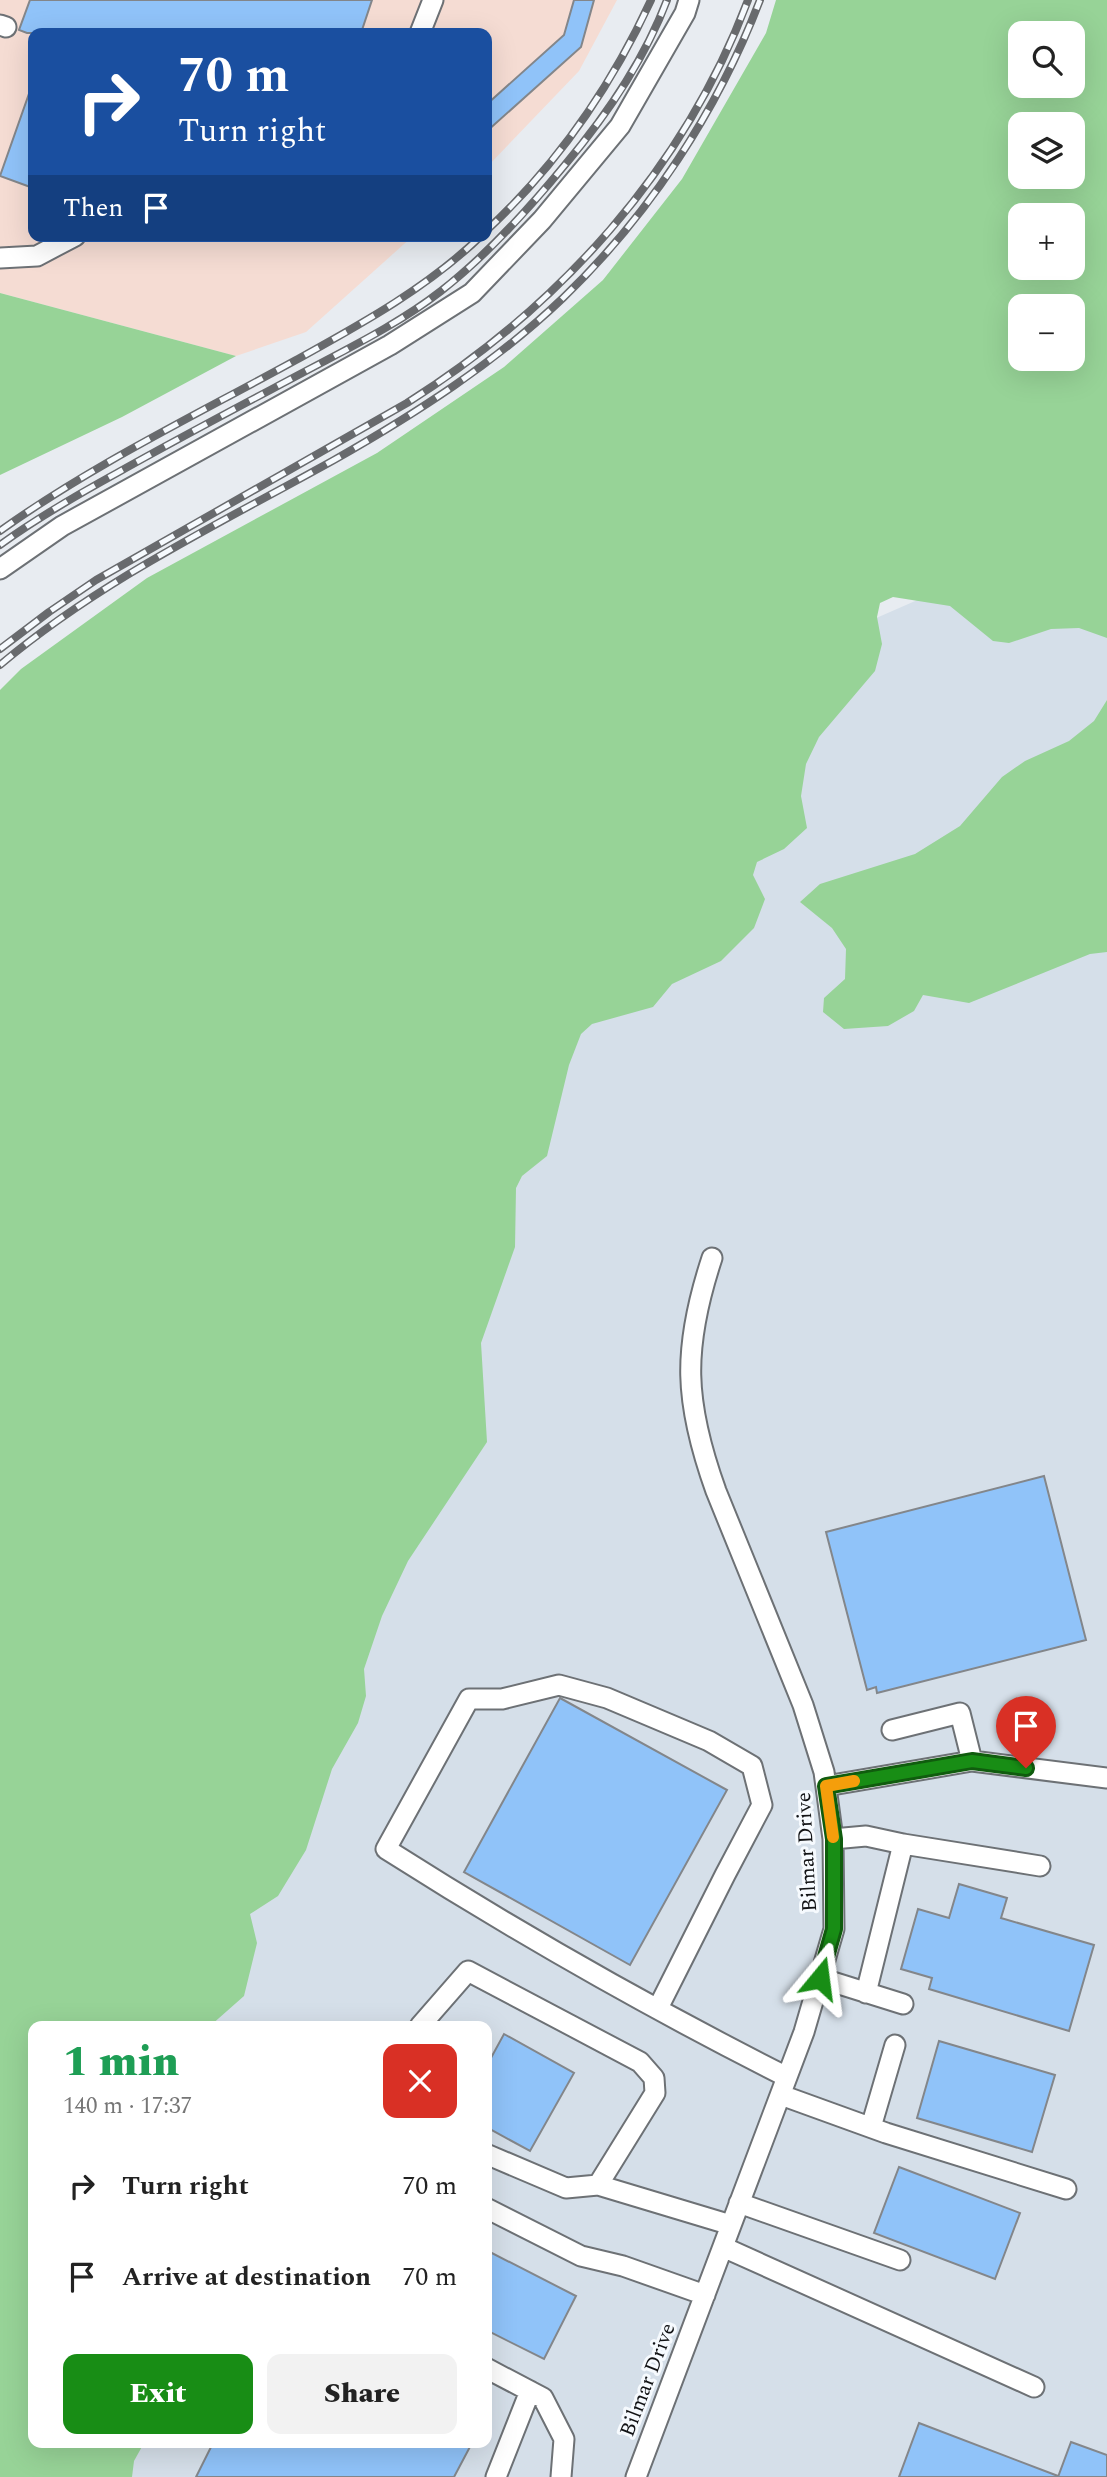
<!DOCTYPE html>
<meta charset="utf-8">
<style>
body{margin:0;font-family:Spectral,serif;background:#f2f2f2;color:#222;height:100vh;display:flex;flex-direction:column;font-size:26px;white-space:nowrap}
*{box-sizing:border-box;margin:0}
p{font-size:23px;color:#767676}
.icon{flex:none;width:38px;height:38px;fill:none;stroke:currentColor;stroke-width:2;stroke-linecap:round;stroke-linejoin:round}
.map{position:relative;flex:1;overflow:hidden}
.drawer{position:absolute;left:28px;top:2021px;width:464px;height:427px;display:flex;flex-direction:column;background:#fff;border-radius:14px;box-shadow:0 7px 28px #0002}
.drawer>*{flex:none}
.banner{position:absolute;left:28px;top:28px;width:464px;height:214px;border-radius:14px;box-shadow:0 7px 28px #0002;background:#1a4fa0;color:#fff;overflow:hidden}
.buttons{position:absolute;left:1008px;top:21px;display:grid;gap:14px}
.buttons a{display:grid;place-items:center;width:77px;height:77px;border-radius:14px;background:#fff;box-shadow:0 7px 28px #0002;font-size:35px}
.pin{position:absolute;display:grid;place-items:center;width:60px;height:60px;color:#fff;margin:-72px -30px;border-radius:50% 50% 50% 0;rotate:-45deg;box-shadow:0 0 7px #0007}
.pin .icon{rotate:45deg}
.me{position:absolute;width:77px;margin:-38px;rotate:16deg;stroke-linejoin:round;filter:drop-shadow(0 0 5px #0008)}
.turn{display:flex;align-items:center;gap:24px;height:147px;padding:0 35px;font-size:32px}
.turn .icon{width:91px;height:91px;stroke-width:2.5}
.turn b{display:block;font-size:49px;line-height:60px}
.then{display:flex;align-items:center;height:66px;padding:0 35px;background:#0003;gap:14px;font-size:26px}
.round{display:grid;place-items:center;flex:none;width:74px;height:74px;border-radius:14px;background:#f2f2f2}
.summary{display:flex;align-items:center;justify-content:space-between;height:119px;padding:0 35px}
h1{font-size:42px;font-weight:800;line-height:52px;color:#1e9e55}
.action{display:flex;gap:14px;margin-top:auto;padding:14px 35px}
.action a{flex:1;height:80px;border-radius:14px;background:#188d15;color:#fff;font-size:28px;font-weight:800;line-height:80px;text-align:center}
.action a+a{background:#f2f2f2;color:#222}
ul{padding:0;list-style:none}
li{display:flex;align-items:center;gap:21px;height:91px;padding:0 35px}
li div{flex:1}
li b{display:block;font-size:26px}
li em{font-style:normal}
.map>svg:first-child{display:block}
.commercial{fill:#f5dcd3}
.built{fill:#d5dfe9}
.green{fill:#97d397;fill-rule:evenodd}
.building{fill:#90c3f9;stroke:#83868a;stroke-width:2}
.lines{fill:none;stroke-linecap:round;stroke-linejoin:round}
.minor-casing{stroke:#6d7175;stroke-width:23}
.minor{stroke:#fff;stroke-width:19}
.rail-casing{stroke:#686a6d;stroke-width:8}
.rail{stroke:#f6fafe;stroke-width:5;stroke-dasharray:16;stroke-linecap:butt}
.route-casing{stroke:#105c0e;stroke-width:18}
.route{stroke:#188d15;stroke-width:12}
.slow{stroke:#f59e0b;stroke-width:12}
.labels{text-anchor:middle;dominant-baseline:central;stroke-width:6;stroke-linejoin:round;paint-order:stroke}
.street-label{font-size:21px;fill:#111214;stroke:#f6fafe}
</style>
<div class="map">
<svg width="1107" height="2477" viewBox="0 0 1107 2477">
<rect width="100%" height="100%" fill="#e8ecf1"/>
<path class="commercial" d="M0 0H617L579 71 487 167 486 33H33V236H413L306 332 236 356 0 293Z"/>
<path class="built" d="M1107 517V2477H0L33 2443H486V2026H104L422 817Z"/>
<path class="green" d="M776 0H1107V638L1079 628 1051 629 1009 643 993 641 950 606 893 597 880 603 877 617 882 644 875 671 819 737 806 764 801 796 807 828 784 849 757 862 753 875 765 899 754 928 721 961 672 984 653 1007 592 1024 581 1034 569 1065 547 1156 522 1176 516 1188 515 1247 481 1343 487 1442 408 1561 382 1616 364 1669 366 1696 358 1723 332 1769 306 1850 278 1896 250 1914 257 1943 244 1996 210 2026H33V2443H144L134 2461 132 2477H0V690L21 669 147 578 377 453 504 367 603 280 682 179 766 33ZM1020 33H1073V86H1020ZM1020 124H1073V177H1020ZM1020 215H1073V268H1020ZM1020 306H1073V359H1020Z
M0 293 236 356 122 417 0 475Z
M1107 700V952L1090 954 969 1003 923 995 914 1011 888 1026 844 1029 823 1012 824 998 845 979 846 949 832 928 800 902 820 884 915 854 960 826 1002 777 1025 761 1069 741 1094 721Z"/>
<path class="building" d="M30 0H372L361 33H27L19 30Z
M574 0H594L581 47 486 132V105L564 35Z
M31 88H33V188L0 176Z
M1044 1476 1086 1640 877 1693 876 1687 867 1690 826 1532Z
M560 1698 727 1790 630 1965 464 1872Z
M959 1884 1007 1898 1001 1918 1094 1945 1069 2031 929 1989 932 1978 901 1969 918 1909 949 1918Z
M504 2034 574 2073 530 2151 486 2127V2067Z
M939 2041 1055 2075 1032 2152 917 2118Z
M899 2167 1020 2213 995 2279 874 2233Z
M486 2250 576 2296 544 2359 486 2330Z
M919 2423 1058 2476 1057 2477H899Z
M1071 2442 1107 2455V2477H1058Z
M213 2443H472L454 2477H196Z"/>
<g class="lines">
<defs>
<path id="minor" d="M0 25 6 27
M420 33 433 0
M0 258 37 256 75 236
M0 569 62 526 390 345 472 293 542 220 620 126 685 13 689 0
M892 1730 960 1713 972 1761
M826 1786 972 1761 1107 1778
M833 1839 866 1836 903 1844 1040 1866
M820 1978 903 2004
M866 1993 903 1844
M658 2008 725 1875 762 1805 752 1766 709 1741 607 1698 559 1685 502 1699H469L386 1849C515 1931 650 2008 787 2077
M420 2026 468 1971 640 2062 654 2078 655 2093 598 2185
M781 2095 886 2133 1066 2189
M871 2127 895 2045
M486 2154 566 2188 598 2185 731 2225
M739 2203 900 2260
M486 2208 581 2256 623 2266 705 2295
M723 2247 1034 2387
M486 2368 543 2398 564 2439 561 2477
M496 2477 530 2391
M636 2477 804 2032 834 1929 833 1839 824 1772 803 1705 716 1491C684 1402 682 1349 712 1258"/>
</defs>
<use href="#minor" class="minor-casing"/>
<use href="#minor" class="minor"/>
<defs>
<path id="rail" d="M486 231C556 166 611 87 651 0
M0 531C92 465 196 415 296 360 361 324 427 288 481 236
M0 545C37 518 77 495 117 473 179 438 242 405 304 372 351 347 400 323 441 291 487 255 527 211 564 166 606 116 644 61 667 0
M0 649 49 612 96 580 407 403C559 307 684 170 748 0
M0 665C101 580 219 524 334 460 415 414 495 363 563 298 649 215 717 112 760 0"/>
</defs>
<use href="#rail" class="rail-casing"/>
<use href="#rail" class="rail"/>
</g>
<g class="lines">
<defs>
<path id="route" d="M820 1978 834 1929V1839L826 1786 972 1761 1026 1768"/>
</defs>
<use href="#route" class="route-casing"/>
<use href="#route" class="route"/>
<path class="slow" d="M833 1837 826 1786 854 1781"/>
</g>
<g class="labels">
<g class="street-label">
<text transform="translate(807 1852) rotate(-93)">Bilmar Drive</text>
<text transform="translate(648 2380) rotate(-69)">Bilmar Drive</text>
</g>
</g>
</svg>
<div class="buttons">
<a><svg class="icon" aria-label="search" viewBox="0 0 24 24"><circle cx="10" cy="10" r="6"/><path d="M15 15l6 6"/></svg></a>
<a><svg class="icon" aria-label="layers" viewBox="0 0 24 24"><path d="M12 4l9 5-9 5-9-5zM3 14l9 5 9-5"/></svg></a>
<a>+</a>
<a>−</a>
</div>
<div class="pin" style="left:1026px;top:1768px;background:#d93025"><svg class="icon" aria-label="arrive" viewBox="0 0 24 24"><path d="M6 21V4h12l-3 4 3 4H6"/></svg></div>
<svg class="me" style="left:820px;top:1978px" viewBox="-20 -20 40 40"><path d="M0-17L14 15 0 8-14 15z" fill="#188d15" stroke="#fff" stroke-width="4"/></svg>
<div class="banner">
<div class="turn"><svg class="icon" aria-label="right" viewBox="0 0 24 24"><path d="M7 20v-9h11M14 6l5 5-5 5"/></svg><div><b>70 m</b>Turn right</div></div>
<div class="then">Then<svg class="icon" aria-label="arrive" viewBox="0 0 24 24"><path d="M6 21V4h12l-3 4 3 4H6"/></svg></div>
</div>
<section class="drawer">
<div class="summary"><div><h1>1 min</h1><p>140 m · 17:37</p></div><a class="round" style="background:#d93025;color:#fff"><svg class="icon" aria-label="close" viewBox="0 0 24 24"><path d="M6 6l12 12M18 6L6 18"/></svg></a></div>
<ul>
<li><svg class="icon" aria-label="right" viewBox="0 0 24 24"><path d="M7 20v-9h11M14 6l5 5-5 5"/></svg><div><b>Turn right</b></div><em>70 m</em></li>
<li><svg class="icon" aria-label="arrive" viewBox="0 0 24 24"><path d="M6 21V4h12l-3 4 3 4H6"/></svg><div><b>Arrive at destination</b></div><em>70 m</em></li>
</ul>
<div class="action"><a>Exit</a><a>Share</a></div>
</section>
</div>
